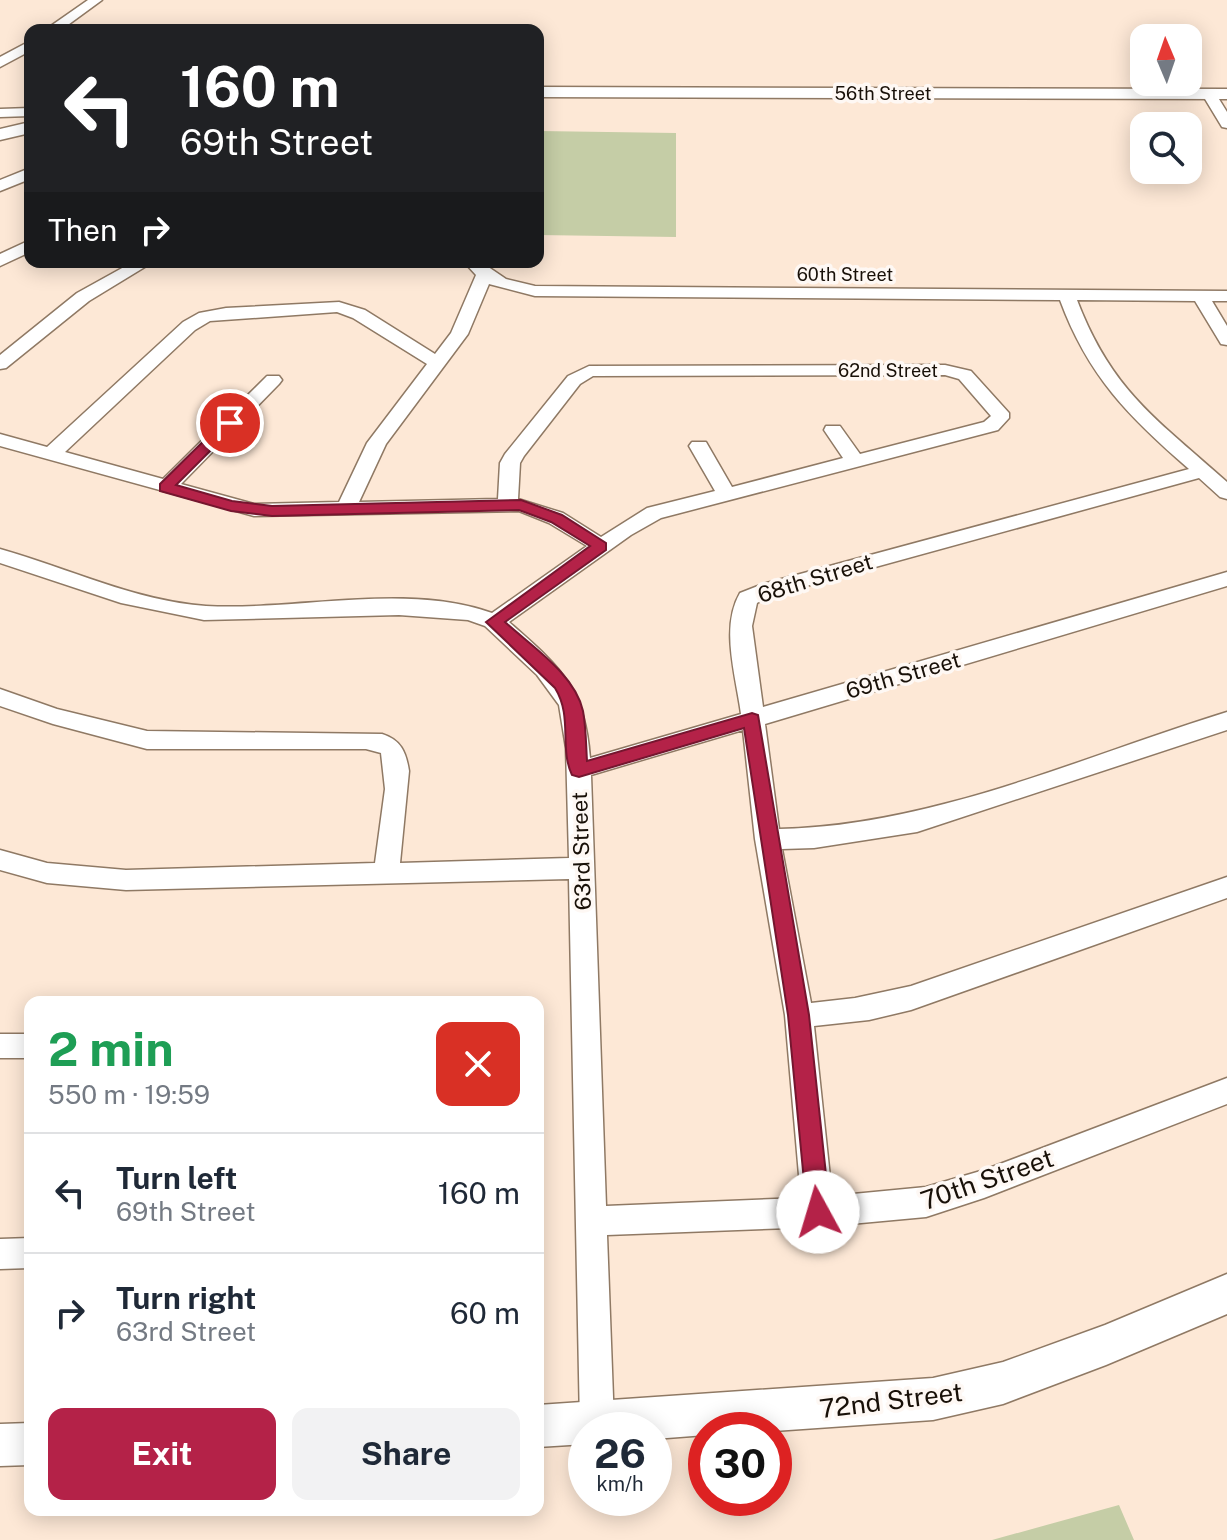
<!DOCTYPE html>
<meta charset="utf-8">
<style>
:root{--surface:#fff;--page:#f2f2f3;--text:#1f2937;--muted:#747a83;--line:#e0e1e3;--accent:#b42248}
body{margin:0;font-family:"Public Sans",sans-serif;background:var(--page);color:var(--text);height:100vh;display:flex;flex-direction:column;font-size:30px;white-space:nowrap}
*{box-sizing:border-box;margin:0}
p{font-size:26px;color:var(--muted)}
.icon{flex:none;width:44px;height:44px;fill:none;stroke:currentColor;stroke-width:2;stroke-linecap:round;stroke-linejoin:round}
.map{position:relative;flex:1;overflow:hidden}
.side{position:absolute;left:24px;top:996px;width:520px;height:520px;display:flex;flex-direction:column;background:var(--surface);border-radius:16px;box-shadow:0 4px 20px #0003}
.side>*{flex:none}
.top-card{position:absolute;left:24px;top:24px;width:520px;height:244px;border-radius:16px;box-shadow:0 4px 20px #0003;background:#202124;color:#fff;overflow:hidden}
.needle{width:52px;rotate:358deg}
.buttons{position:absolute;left:1130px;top:24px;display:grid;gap:16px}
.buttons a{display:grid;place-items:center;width:72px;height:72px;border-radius:16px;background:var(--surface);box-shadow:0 4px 20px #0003;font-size:40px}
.speed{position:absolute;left:568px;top:1412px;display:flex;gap:16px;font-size:40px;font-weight:700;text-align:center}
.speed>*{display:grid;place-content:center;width:104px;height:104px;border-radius:50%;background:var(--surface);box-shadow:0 4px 20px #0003;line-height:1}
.speed small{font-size:20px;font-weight:400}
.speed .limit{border:12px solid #d22;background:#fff;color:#111}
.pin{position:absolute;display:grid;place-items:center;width:68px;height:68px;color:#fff;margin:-34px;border:4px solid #fff;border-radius:50%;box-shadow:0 2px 8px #0007}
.me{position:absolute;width:88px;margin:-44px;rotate:354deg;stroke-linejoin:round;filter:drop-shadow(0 0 6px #0008)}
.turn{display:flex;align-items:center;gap:28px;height:168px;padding:0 24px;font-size:36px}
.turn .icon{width:104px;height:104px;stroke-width:2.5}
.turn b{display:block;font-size:56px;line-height:68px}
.then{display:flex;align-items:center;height:76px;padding:0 24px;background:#0003;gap:16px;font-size:30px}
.round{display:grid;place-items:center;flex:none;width:84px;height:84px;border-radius:16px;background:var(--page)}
.overview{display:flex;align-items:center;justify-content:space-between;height:136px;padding:0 24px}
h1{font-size:48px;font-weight:700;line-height:60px;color:#1e9e55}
.cta{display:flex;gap:16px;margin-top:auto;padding:16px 24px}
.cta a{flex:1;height:92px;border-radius:16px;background:var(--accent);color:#fff;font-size:32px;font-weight:700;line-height:92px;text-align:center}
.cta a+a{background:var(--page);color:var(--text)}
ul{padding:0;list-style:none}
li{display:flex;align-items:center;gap:24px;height:120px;padding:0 24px;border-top:2px solid var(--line)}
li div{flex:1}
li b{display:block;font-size:30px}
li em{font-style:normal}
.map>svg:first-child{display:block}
</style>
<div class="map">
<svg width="1227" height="1540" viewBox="0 0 1227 1540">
<rect width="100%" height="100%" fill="#fde8d6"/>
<path fill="#c5cda6" d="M539,131L676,133V237L538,235Z
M1119,1505L1134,1540H992Z"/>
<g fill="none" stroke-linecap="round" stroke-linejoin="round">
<g stroke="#8f7964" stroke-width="3">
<path id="minor" d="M88,0H102L61,30H45Z
M30,41V51L0,67V57Z
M1209,90L1214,91L1227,112V128L1222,127L1202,94Z
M30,108V116L0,117V109Z
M30,168V179L0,191V180Z
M30,240V252L0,266V254Z
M133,262H153L89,301L6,368L0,369V355L77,293Z
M464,262H481L506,279L535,286L1227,291V301H1212L1227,326V345L1221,344L1195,301L1077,300C1112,392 1158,420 1227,482V499L1220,497L1199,478L770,596L757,603L752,626L763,707L1227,572V586L765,724L779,829C933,826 1081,757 1227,712V730L917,832L814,848L782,849L811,1003L855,998L911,986L1227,877V898L911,1010L869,1020L814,1026L832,1196L926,1187L984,1170L1227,1078V1104L984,1198L926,1217L818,1227L607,1235L614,1424L611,1430H586V1436L580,1424L569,879L126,890L47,883L0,870V850L47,863L126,870L375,863L385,789L381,753L366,749H147L53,724L0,706V689L57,709L147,731L382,734C401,740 406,752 409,771L400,863L569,858L566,748L559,705L537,675L485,626L468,620L399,615L204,620L121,603L0,563V549C68,568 135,601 206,606C297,611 405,582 492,613L587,546L549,523L519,511L254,516L0,446V434L47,447L183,322L199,313L226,308L339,302L365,310L435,354L451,333L476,275ZM489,284L535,296L1060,300C1088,376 1129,417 1189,469L763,584L740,593C720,627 736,676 741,714L590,758C585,687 560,667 509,622L631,535L661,518L998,430L1009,418V413L971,371L945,365L589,366L568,376L505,454L500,463L498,499L359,502L386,444L468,334ZM337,312L353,318L427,364L367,443L339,502L254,504L181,484L279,384L282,380L279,376H267L163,479L65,452L195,330L210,321ZM945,375L959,379L991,416L984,422L860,454L840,426H826L824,430L843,458L732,487L706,442H692L689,446L715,491L647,508L601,537L563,513L518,499L520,463L524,456L580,384L593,376ZM743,730L755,839L785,1015L801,1198L606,1206L591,775Z
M0,1034H30V1058H0Z
M30,1238V1268L0,1269V1239Z"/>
</g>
<g stroke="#8f7964" stroke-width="3">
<path id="tertiary" d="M538,87L1227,89V99L538,97Z
M30,122V133L0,140V129Z
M1227,1274V1314L1106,1365L1003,1404L933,1420L774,1431L706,1430V1435L654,1439V1430H586V1444L538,1447V1405L933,1378L1003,1362L1105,1325Z
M30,1423V1465L0,1466V1424Z"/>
</g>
<use href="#minor" fill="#fff" fill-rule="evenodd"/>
<use href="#tertiary" fill="#fff" fill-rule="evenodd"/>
</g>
<path fill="#b42248" stroke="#75162f" stroke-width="2" d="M230,419L237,423L235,426L176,485L232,501L272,506L521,500L562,515L606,543V550L505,622C531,646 575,674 583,711C586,727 586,745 587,761L752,713L758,715L809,1015L830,1212L827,1220L818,1224L810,1220L807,1212L788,1015L744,728L579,777L572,775C559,748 573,717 555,688L486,622L590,546L551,522L519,510L272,516L231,511L160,491V484L225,420Z"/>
<g text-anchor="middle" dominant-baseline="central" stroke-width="7" stroke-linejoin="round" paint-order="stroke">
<g font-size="18" fill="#181008" stroke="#fef8f4">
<text x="883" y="93">56th Street</text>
<text x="845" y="274">60th Street</text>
<text x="888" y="370">62nd Street</text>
</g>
<g font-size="22" fill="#181008" stroke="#fef8f4">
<text transform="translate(815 578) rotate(-17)">68th Street</text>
<text transform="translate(903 675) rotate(-16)">69th Street</text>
<text transform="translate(581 851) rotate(-92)">63rd Street</text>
</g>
<g font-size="26" fill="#181008" stroke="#fef8f4">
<text transform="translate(987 1179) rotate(-19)">70th Street</text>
<text transform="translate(891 1400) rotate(-7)">72nd Street</text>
</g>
</g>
</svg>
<div class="buttons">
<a><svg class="needle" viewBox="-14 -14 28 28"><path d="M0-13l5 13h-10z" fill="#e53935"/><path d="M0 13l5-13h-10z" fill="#747a83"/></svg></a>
<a><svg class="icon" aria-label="search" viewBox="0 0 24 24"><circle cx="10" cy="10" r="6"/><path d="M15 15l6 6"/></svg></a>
</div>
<div class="speed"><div>26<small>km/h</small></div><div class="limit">30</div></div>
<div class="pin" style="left:230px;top:423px;background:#d93025"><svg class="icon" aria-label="arrive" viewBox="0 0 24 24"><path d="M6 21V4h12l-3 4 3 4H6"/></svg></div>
<svg class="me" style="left:818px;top:1212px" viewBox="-20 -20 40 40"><circle r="19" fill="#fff"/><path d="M0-13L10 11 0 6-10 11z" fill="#b42248"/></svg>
<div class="top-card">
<div class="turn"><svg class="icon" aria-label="left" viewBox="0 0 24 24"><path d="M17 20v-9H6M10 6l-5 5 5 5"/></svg><div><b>160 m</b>69th Street</div></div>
<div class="then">Then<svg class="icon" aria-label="right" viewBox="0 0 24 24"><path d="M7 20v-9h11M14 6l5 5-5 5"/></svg></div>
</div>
<section class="side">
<div class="overview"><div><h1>2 min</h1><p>550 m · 19:59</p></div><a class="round" style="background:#d93025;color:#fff"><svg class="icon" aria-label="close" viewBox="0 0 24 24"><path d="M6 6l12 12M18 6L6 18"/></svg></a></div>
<ul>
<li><svg class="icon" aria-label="left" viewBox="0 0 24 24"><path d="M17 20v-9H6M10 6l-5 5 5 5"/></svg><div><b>Turn left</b><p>69th Street</p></div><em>160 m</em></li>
<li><svg class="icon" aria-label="right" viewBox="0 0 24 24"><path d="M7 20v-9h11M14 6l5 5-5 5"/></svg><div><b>Turn right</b><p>63rd Street</p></div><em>60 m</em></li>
</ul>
<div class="cta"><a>Exit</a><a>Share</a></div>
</section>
</div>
